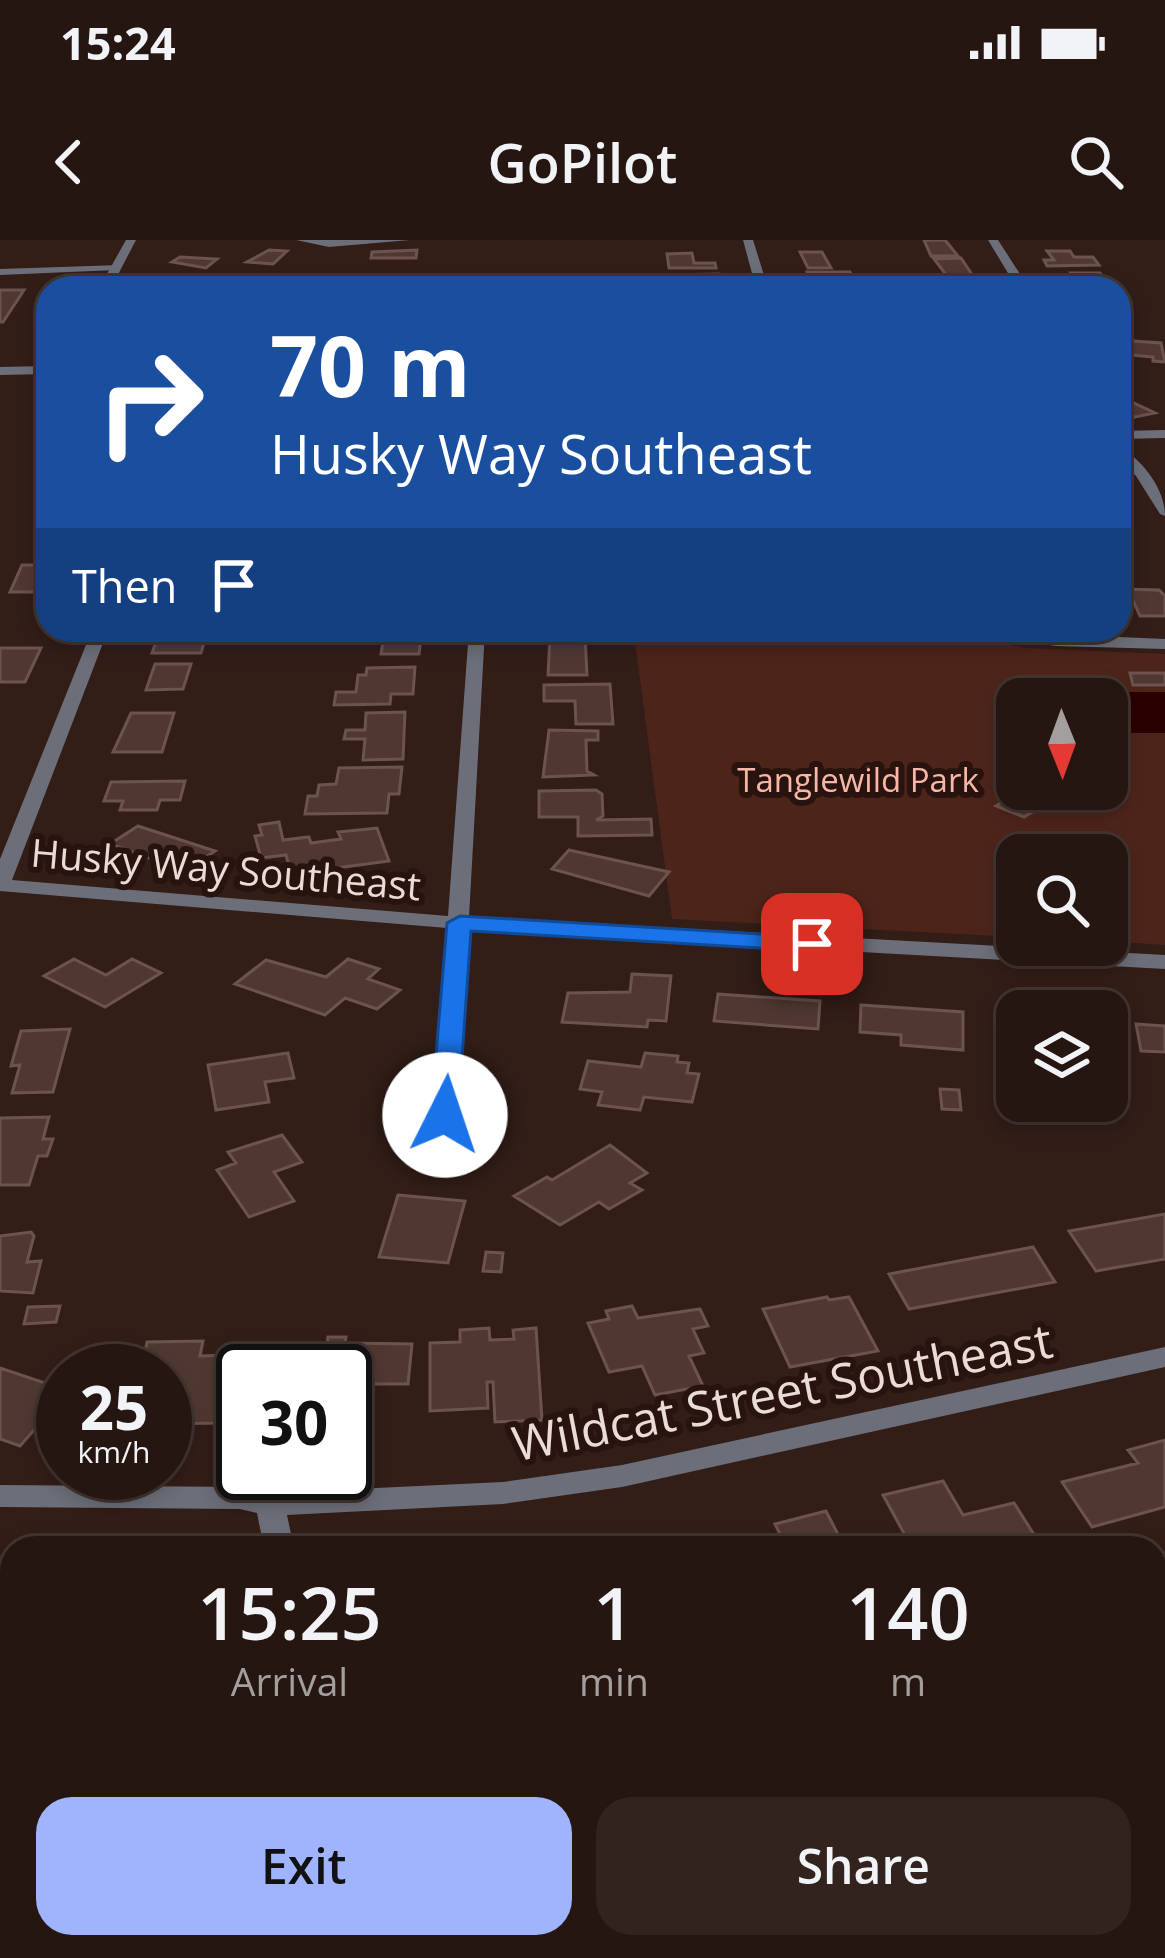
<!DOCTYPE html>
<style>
:root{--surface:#261611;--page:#32231f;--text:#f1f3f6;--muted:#a49f9f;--line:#423531;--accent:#a0b3fd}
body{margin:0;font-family:"Open Sans",sans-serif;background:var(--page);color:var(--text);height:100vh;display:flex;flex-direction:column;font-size:45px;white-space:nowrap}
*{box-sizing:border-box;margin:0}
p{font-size:39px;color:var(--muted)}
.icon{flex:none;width:66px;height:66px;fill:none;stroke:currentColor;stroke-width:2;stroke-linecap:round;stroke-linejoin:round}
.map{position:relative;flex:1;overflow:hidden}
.side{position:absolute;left:0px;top:1296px;width:1167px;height:423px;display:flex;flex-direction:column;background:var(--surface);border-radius:36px 36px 0 0;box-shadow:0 6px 18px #0003,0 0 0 3px var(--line)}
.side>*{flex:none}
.banner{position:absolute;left:36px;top:36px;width:1095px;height:366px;border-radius:36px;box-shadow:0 6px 18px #0003,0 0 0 3px var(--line);background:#1a4fa0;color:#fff;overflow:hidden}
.needle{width:78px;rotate:179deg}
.controls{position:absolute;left:996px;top:438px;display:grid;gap:24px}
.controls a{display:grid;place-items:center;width:132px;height:132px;border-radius:24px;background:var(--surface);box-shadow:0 6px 18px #0003,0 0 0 3px var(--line);font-size:60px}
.speed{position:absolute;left:36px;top:1104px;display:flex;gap:24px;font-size:60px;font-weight:700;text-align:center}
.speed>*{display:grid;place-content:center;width:156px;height:156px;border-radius:50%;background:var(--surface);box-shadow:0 6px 18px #0003,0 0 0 3px var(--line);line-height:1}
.speed small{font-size:30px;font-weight:400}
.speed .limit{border:6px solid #111;border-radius:18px;background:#fff;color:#111}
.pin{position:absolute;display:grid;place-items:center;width:102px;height:102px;color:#fff;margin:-51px;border-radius:24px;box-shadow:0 6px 18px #0006}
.me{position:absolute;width:132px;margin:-66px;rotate:4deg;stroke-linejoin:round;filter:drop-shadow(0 0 9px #0008)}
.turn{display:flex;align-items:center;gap:42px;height:252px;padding:0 36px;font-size:54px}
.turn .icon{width:156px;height:156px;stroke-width:2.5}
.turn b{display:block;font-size:84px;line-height:102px}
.then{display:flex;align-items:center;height:114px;padding:0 36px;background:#0003;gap:24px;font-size:45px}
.eta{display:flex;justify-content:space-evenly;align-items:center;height:204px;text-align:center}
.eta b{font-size:72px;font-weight:600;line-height:84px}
.action{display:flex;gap:24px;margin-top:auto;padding:24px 36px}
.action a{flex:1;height:138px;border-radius:36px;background:var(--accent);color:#111;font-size:48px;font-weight:600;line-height:138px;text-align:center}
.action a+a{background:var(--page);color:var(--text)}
.status{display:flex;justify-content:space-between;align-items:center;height:84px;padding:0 60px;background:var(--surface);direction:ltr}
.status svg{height:33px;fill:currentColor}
header{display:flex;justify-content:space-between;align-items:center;height:156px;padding:0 36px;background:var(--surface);font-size:54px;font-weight:600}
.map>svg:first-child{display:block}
</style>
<div class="status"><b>15:24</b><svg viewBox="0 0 49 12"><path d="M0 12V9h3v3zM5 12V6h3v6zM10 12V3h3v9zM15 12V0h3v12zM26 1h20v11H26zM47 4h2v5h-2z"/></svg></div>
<header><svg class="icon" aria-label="back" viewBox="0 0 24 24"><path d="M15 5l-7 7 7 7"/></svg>GoPilot<svg class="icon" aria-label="search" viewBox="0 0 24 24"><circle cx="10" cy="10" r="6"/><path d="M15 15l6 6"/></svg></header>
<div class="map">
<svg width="1165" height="1718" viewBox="0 0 1165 1718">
<rect width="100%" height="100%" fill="#321d17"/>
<path fill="#4d241a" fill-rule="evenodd" d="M682,390H918L1027,408L1165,414V705L1107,701V615H1017V697L672,679L635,402ZM1017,459H1107V549H1017Z"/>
<path fill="#2b0000" d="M1111,452H1165V493H1130Z"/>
<path fill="#503832" stroke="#6c534d" stroke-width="3" d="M924,0H945L958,16H931Z
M269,10L287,11L273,24L247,22Z
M417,10L416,18H371L372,12Z
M1047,11H1070L1074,17H1093L1099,25L1047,26L1044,20H1054Z
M800,12H822L831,28H808Z
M692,13L694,23H715L716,28H669L667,14Z
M180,17L217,19L206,28L172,22Z
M961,18L973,36H947L934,19Z
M807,32H850L857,47H834L831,38L809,39Z
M1071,33H1100L1109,44L1079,45Z
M719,34L720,40H701L699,48H677L671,35Z
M0,50H24L3,82H0Z
M1119,100L1161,103L1165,122L1153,121V117L1119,114Z
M1119,156L1155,173L1130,178L1119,173Z
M22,325H41L35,340L48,339L44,352H10Z
M1119,349L1159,350L1165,356V376H1140L1132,358H1119Z
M181,390H208L201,413H152L157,399H178Z
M385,390H422L419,414H381Z
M550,396H585L587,435H548Z
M0,408H41L25,442H0Z
M155,424H191L183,449L146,450Z
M415,427L413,454H391L390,464L334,465L336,452H356L358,435H366L367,428Z
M1130,433H1165V445H1133Z
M610,444L613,484H576L575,461H544V445Z
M405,472L403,519L363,520L365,499H344L346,490H365L366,473Z
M131,473H174L162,512H113Z
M549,490L598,491V500H586L587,531L594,535L543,537Z
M402,527L399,554H389L387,573L305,574L308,556H317L319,545L336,544L339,528Z
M185,541L180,560H160L157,570H120L123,561H104L111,542Z
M596,550L602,554L603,576L596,580L651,579L652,595L578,596V577H539V551Z
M1011,556L1039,568L1024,577L996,566Z
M279,582L283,600L309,597L311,603L341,599L338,592L377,588L389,621L291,634L286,615L261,618L255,596L262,595L259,585Z
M138,586L215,611L185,631L110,604Z
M569,610L669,632L649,656L552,629Z
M74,719L106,735L132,719L161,733L105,767L44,736Z
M348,719L379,729L368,739L400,750L377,769L345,758L325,775L235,744L266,720L326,737Z
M632,734L671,736L666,781L648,780L647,787L562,782L568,753L630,752Z
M718,754L820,761L818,789L714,781Z
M861,765L963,772V810L901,805V795L860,792Z
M1005,775L1017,776V819L1007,818Z
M1136,784L1165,786V812L1141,811Z
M70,789L53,852L12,853L20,825L11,826L21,791Z
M288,813L294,838L265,842L269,862L216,870L208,825Z
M645,813L678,816L677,822L689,823L687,833L699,834L692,862L644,857L640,870L598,865L602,852L580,849L588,821L641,827Z
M940,849L959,850L961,870L942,869Z
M49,877L43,899H53L47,916H38L29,945H0V878Z
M282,895L302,922L274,932L294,961L249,977L217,930L236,923L228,912Z
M610,905L647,933L630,943L642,950L609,969L599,962L560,985L514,956L547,937L552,940Z
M398,955L465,961L448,1023L379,1017Z
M1165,974V1019L1096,1031L1069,991Z
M31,992L34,996L27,1022L41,1021L33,1053L0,1051V996Z
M1033,1007L1055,1042L909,1069L889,1034Z
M486,1012L503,1013L501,1032L483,1031Z
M827,1057L829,1060L849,1057L878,1111L790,1127L763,1069Z
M60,1066L56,1082L24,1084L28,1067Z
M632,1066L638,1078L700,1069L708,1086L693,1089L704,1113L689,1116L703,1146L655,1155L642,1126L609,1132L588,1083L609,1079L606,1071Z
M489,1088L490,1100L514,1099L513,1090L536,1088L542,1180L495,1182L493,1142H487L488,1168L430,1171V1103L460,1102V1090Z
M328,1097H346L345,1103L412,1104L408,1144H345V1131H279L284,1104H327Z
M203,1101L200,1116L229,1115L219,1183L165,1184V1131H112L115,1118L144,1117L147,1102Z
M0,1128L63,1149V1157L20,1206L0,1199Z
M1165,1200V1267L1092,1287L1062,1242L1138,1223L1128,1210Z
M943,1241L963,1275L1014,1263L1040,1304L912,1308L883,1255Z
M826,1271L845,1308H787L775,1284Z
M0,1471H12V1523H0Z
M1165,1483V1647L1155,1650V1486Z
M427,1707H969L933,1718H430Z"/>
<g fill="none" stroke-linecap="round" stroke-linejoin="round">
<path fill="#6c6f79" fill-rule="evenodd" d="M296,0H410L329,7Z
M120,25L116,30L0,35V29Z
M1165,1435V1459L1155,1462V1438Z
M342,1707H374L375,1718H343Z"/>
<path fill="#6c6f79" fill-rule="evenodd" d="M126,0H136L111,48H99Z
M743,0H753L768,48H756Z
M988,0H998L1029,48H1017Z
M48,126V134L0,135V127Z
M1165,190V198L1119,199V191Z
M1119,206C1142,220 1165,248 1165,276L1160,274L1136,236L1119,218Z
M92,390H108L12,640L448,676L469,390H485L469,677L1165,715V729L468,690L457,875L445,882L436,880L433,875L447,688L0,651V619Z
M960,390L1165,399V409L1057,406L968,395Z
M1165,1107V1127L622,1247L503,1264L287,1275L294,1308H264L257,1273L240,1269L0,1267V1245L240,1247L270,1253L503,1242L622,1225Z
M0,1631H12V1663H0Z
M209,1707H245V1718H207Z"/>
</g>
<path fill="#1a73e8" stroke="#114b97" stroke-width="3" d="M460,676L812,697L825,704L812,711L471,691L458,875L445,883L431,875L447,683Z"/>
<g text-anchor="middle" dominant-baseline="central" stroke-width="12" stroke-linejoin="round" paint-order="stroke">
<g font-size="33" fill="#f6b7a7" stroke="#28130e">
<text x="858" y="539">Tanglewild Park</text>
</g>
<g font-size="39" fill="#eadbd7" stroke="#28130e">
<text transform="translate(226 628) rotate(5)">Husky Way Southeast</text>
</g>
<g font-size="48" fill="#eadbd7" stroke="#28130e">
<text transform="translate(782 1151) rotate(-11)">Wildcat Street Southeast</text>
</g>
</g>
</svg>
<div class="controls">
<a><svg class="needle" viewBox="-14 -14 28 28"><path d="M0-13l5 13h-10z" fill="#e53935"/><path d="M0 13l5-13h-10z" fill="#a49f9f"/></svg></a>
<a><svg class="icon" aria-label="search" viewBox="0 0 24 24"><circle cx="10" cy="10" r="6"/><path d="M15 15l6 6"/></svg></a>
<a><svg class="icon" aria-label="layers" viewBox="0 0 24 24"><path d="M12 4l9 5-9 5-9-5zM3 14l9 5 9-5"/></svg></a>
</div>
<div class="speed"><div>25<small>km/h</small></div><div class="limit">30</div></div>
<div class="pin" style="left:812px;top:704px;background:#d93025"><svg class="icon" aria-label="arrive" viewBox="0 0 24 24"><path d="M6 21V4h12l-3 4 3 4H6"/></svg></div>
<svg class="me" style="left:445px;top:875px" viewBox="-20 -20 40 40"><circle r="19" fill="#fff"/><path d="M0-13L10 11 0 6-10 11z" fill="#1a73e8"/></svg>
<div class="banner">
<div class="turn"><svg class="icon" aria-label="right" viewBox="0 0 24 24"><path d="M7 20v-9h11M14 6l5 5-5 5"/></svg><div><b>70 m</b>Husky Way Southeast</div></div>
<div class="then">Then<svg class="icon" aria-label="arrive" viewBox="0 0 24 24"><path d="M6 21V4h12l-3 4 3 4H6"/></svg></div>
</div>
<section class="side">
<div class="eta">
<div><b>15:25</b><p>Arrival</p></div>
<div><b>1</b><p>min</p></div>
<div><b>140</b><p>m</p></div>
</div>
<div class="action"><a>Exit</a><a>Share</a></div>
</section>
</div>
